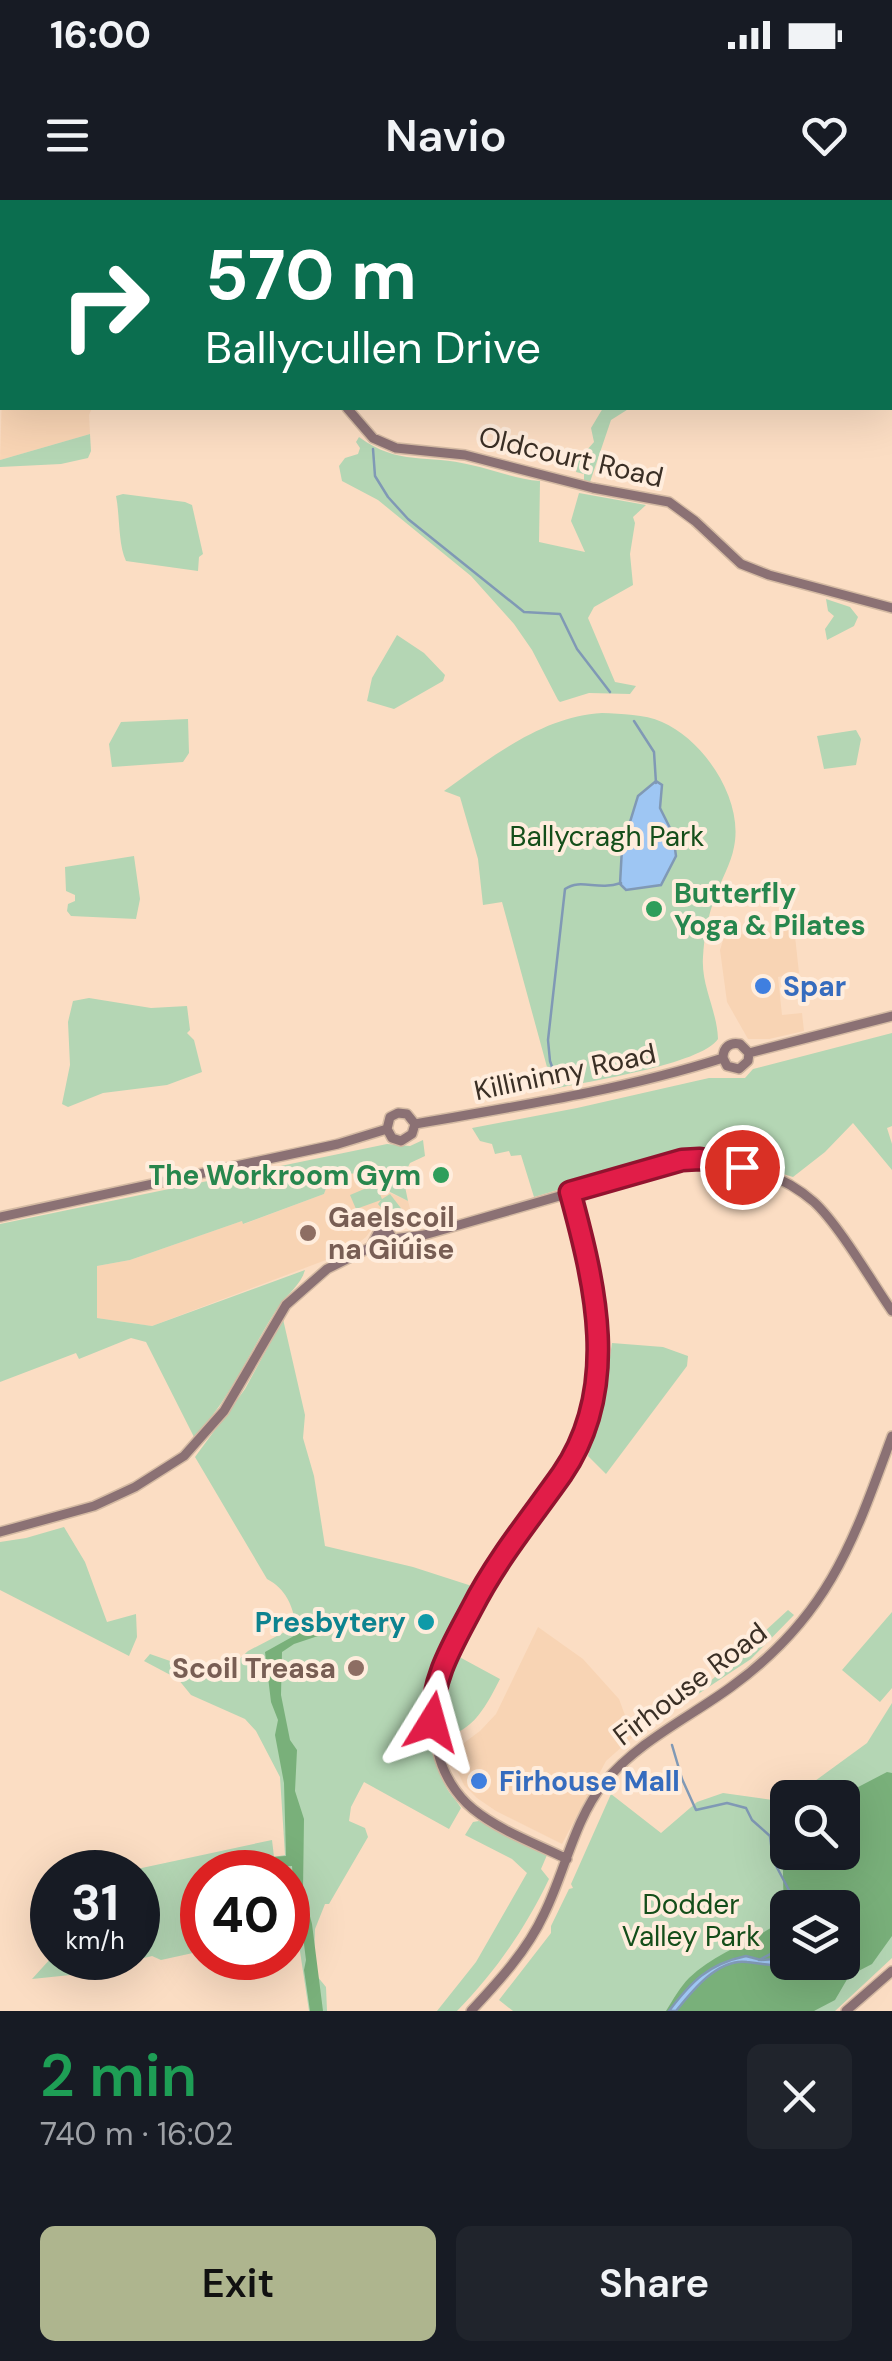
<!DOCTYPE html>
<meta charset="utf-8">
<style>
:root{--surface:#171b24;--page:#20242c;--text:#f1f3f6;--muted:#9ea1a6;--accent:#aeb58e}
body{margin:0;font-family:"DM Sans",sans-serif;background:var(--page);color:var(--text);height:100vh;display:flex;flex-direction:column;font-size:38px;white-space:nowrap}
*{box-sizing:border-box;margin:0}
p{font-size:32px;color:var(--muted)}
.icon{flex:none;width:55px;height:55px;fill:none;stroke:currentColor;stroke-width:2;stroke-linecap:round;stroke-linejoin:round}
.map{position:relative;height:1811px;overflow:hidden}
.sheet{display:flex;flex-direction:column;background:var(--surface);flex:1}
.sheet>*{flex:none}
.banner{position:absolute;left:0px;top:0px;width:892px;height:210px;box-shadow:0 10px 40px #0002;background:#0b6e4f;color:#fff;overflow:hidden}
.fabs{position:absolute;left:770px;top:1580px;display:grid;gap:20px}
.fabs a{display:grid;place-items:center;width:90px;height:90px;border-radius:15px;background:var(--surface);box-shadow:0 10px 40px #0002;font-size:50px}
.speed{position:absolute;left:30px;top:1650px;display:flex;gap:20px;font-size:50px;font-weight:700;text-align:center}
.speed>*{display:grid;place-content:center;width:130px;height:130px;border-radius:50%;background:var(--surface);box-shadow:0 10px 40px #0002;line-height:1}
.speed small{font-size:25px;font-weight:400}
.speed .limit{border:15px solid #d22;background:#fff;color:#111}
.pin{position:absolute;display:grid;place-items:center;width:85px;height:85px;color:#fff;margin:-42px;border:5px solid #fff;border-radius:50%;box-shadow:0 2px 10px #0007}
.me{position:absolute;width:110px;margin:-55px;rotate:8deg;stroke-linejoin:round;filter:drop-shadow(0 0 8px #0008)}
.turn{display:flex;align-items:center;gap:35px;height:210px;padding:0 40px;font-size:45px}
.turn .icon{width:130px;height:130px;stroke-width:2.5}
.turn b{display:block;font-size:70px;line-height:85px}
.round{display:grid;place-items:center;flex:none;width:105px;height:105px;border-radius:15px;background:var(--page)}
.head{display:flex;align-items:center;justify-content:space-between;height:170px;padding:0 40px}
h1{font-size:60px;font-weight:600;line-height:75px;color:#1e9e55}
.primary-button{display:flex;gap:20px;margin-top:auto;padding:20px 40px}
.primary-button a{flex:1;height:115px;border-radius:15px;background:var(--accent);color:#111;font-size:40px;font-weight:600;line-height:115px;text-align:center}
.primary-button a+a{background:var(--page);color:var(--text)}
.status{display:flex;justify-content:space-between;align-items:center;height:70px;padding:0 50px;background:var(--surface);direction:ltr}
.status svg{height:28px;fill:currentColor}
header{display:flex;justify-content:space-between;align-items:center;height:130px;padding:0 40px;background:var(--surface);font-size:45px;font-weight:600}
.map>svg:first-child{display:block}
</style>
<div class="status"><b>16:00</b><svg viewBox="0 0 49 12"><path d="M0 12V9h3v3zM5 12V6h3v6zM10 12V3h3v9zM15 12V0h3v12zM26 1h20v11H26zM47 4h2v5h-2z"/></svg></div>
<header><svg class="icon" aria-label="menu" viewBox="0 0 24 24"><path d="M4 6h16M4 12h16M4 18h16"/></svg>Navio<svg class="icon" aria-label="heart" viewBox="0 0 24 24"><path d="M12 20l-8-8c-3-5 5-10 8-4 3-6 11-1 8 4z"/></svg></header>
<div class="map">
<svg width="892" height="1811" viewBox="0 0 892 1811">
<rect width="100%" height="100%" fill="#fbddc3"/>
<path fill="#f8d4b4" d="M2,194V208H92L89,215L90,234L0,260Z
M794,727L799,773L778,777L782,815L802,813L804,831L769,839H748L727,802L720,750L724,737Z
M363,971L384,990L408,1001L415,1027L385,1023L373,1027L366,1037L347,1052L152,1126L97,1118V1066L130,1060L242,1021L244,1024L324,994L330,977Z
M538,1427L583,1459L619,1499L633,1537L606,1561L562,1644L496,1611L477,1598L464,1585L449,1554L480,1531L496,1514Z"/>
<path fill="#b4d6b4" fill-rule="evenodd" d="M603,208H630L611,220L590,282L584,281V274L576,272L579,259L594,242L591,228Z
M90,234L91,251L88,258L61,264L0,267V260Z
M359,237C398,266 428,254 471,265C494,270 516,279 540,281L539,342L585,352L571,321L579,293L646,305L633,317L635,323L630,354L633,385L594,407L588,418L615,482L636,486L630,494L589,493L560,502L558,500L532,450L514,424L471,376L378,300L342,281L339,266L345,258L358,254L360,248L356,242Z
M123,294L185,302L192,305L203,354L199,357L198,371L126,361C118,344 120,316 116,296Z
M826,399L850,407L858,417L854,426L827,440L825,429L834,416L828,411Z
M397,435L424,453L445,475L443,481L394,509L367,501L372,478Z
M602,513C622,514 644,514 662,522C704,540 744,600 734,647C731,664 721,680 715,697C708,716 704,736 703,757C701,786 717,810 718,839C702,864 586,882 553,889L502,702L483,705L478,659L460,597L444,591C490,558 543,516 602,513Z
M188,519L189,553L183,562L112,567L109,544L121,522Z
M856,530L861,539L856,565L824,569L817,536Z
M134,656L140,699L136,719L71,716L67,711L68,704L75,701V695L66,691L65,667Z
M89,798L151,808L187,806L190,830L187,833L194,840L202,872L167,885L103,893L68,907L62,904L70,865L68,822L73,801Z
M892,833V926L887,928L892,944V970L853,923L825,952L793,977L721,955L680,954L534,997L521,955L511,956L509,951L495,954L492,944L480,941L472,928L577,908L709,878H745L753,869Z
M423,940L425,956L410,963L403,977L408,1001L376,985L382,999L390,994L407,1016L395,1025L378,1004L381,1000L356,1009L350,995L376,984L363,972L330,977L324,994L243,1024L242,1021L130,1060L97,1066V1118L152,1126L305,1070C301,1085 286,1095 277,1109C249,1152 231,1199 194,1237L146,1142L131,1138L79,1159L76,1153L0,1182V1024L387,944L410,946Z
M283,1119L305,1215L303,1238L314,1276L325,1346L413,1367L478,1388C439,1458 411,1500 444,1582C447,1592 456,1599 461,1608L449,1629L364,1582L351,1607L349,1621L365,1628L368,1637L329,1704H325L315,1729L314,1762L317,1776L326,1787L327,1811H309L296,1725L288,1726V1672H202V1751L161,1760L152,1756L80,1774L32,1779L52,1757L138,1758V1672H123L272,1640L274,1657L285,1655L280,1577L256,1531L245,1519L191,1495L178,1479L144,1461L150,1454L219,1478L248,1451L296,1426C293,1406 286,1389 267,1379L195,1257L245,1189Z
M612,1143L663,1147L688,1156L687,1166L606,1274L588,1256L605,1192Z
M64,1327L85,1362L107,1422L136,1414L137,1437L129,1456L0,1390V1342L26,1338Z
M788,1410L794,1415L751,1459L692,1498Z
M892,1412V1488L880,1502L842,1470Z
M452,1453L500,1479C487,1504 474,1532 443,1537L437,1529L439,1485Z
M892,1503V1758L835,1811H513L499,1800L551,1733V1726L569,1689L573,1688L571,1684L611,1594L661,1633L697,1602L723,1593L787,1602L788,1652H842V1598L793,1597L867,1543ZM788,1708H842V1762H788Z
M479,1621L547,1655L541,1669L549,1679C525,1729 496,1771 457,1811H437L476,1762L527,1673L512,1659L465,1635L473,1622Z"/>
<path fill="#79b07a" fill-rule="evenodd" d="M319,1426L318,1436L294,1444L282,1452L281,1495L290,1540L297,1550L295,1591L304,1619L303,1689L312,1724L323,1811H310L304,1770L306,1760L302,1728L296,1718L292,1666L269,1668L267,1661L271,1657L286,1656L284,1583L275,1535L278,1520L271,1502L265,1452L310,1427Z
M887,1572L892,1573V1736L872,1764L849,1776L835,1800L814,1811H666C673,1800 680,1787 689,1778C716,1752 755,1741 784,1719L782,1630L787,1626L788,1652H842V1598L839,1597ZM788,1708H842V1762H788Z"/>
<path fill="#9ec6f3" stroke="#8099b5" stroke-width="2.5" d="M656,581L662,585L660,608L673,634L676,656L661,685L626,690L620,684L622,648L638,596Z
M746,1756L761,1760L787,1758L788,1762L802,1763C782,1768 765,1764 747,1762C718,1758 692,1791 676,1811H669C691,1782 708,1764 746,1756Z"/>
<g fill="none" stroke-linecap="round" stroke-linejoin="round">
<path stroke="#8099b5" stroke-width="2.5" d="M111,0L112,2
M373,249L375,276L388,297L408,319L524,412L560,414L577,449L610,492
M634,521L654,552L656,583
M558,884L550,861L548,840L565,689C581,678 597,691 621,683
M672,1545L682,1579L696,1610L727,1603L746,1608L752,1620L770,1636L773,1660L791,1694L789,1708
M759,1760L780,1749L788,1715"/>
<g stroke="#d4baa3" stroke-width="12">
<path id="secondary" d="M0,181L2,180
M347,208L373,238L396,248L465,255L593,288L669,302L695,321L741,364L769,375L892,408
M749,853L892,816
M723,858L727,866L739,869L748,861L749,853
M415,924C518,906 623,890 723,858C723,847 730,842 740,844L749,853
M387,929L392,938L401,941L412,934L415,924
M0,1017L338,944L387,929L390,917L398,913L407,914L415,924
M374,1043L377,1048L386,1049L393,1039
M0,1332L94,1306L135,1287L184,1256L224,1211L286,1105L327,1069L371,1047L379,1031H388L393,1039L424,1035L681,961C726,956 780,972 814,1002C839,1025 872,1082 892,1111
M567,1659C537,1644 500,1631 473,1609C456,1595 443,1574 438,1552C432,1530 430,1507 435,1485C446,1440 499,1357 527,1319C551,1286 577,1256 588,1215C611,1136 590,1069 570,992
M471,1811C498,1782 527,1751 544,1714C565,1672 574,1620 604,1583C637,1542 690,1517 731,1487C828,1417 853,1343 892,1236
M846,1811L892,1771"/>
</g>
<use href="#secondary" stroke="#8b7174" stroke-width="9"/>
</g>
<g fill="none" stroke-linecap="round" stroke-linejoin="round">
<g stroke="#92132f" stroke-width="25">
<path id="route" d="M432,1522C432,1478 452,1446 472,1408C497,1359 531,1318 562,1274C621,1188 595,1084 570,992L682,960L700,959L742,967"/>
</g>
<use href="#route" stroke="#e11d48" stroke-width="18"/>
</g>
<g fill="#2e9e5b" stroke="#ffeddd" stroke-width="4">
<circle cx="654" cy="709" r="10"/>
<circle cx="441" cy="975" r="10"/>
</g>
<g fill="#3f7fe0" stroke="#ffeddd" stroke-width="4">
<circle cx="763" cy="786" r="10"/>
<circle cx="479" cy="1581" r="10"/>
</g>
<g fill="#8d6e63" stroke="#ffeddd" stroke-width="4">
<circle cx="308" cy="1033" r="10"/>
<circle cx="356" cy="1468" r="10"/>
</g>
<circle fill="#0f9aa8" stroke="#ffeddd" stroke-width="4" cx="426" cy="1422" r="10"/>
<g text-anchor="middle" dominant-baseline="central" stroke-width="8" stroke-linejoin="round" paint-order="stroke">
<g font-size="28" fill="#3a2f25" stroke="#ffeddd">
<text transform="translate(571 257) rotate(13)">Oldcourt Road</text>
<text transform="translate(565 872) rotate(-12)">Killininny Road</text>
<text transform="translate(690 1484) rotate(-37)">Firhouse Road</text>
</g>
<g font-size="28" fill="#144e1a" stroke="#ffeddd">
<text x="607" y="636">Ballycragh Park</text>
<text x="691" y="1704">Dodder<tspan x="691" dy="32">Valley Park</tspan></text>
</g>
<g font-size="28" font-weight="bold" fill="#27864d" stroke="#ffeddd" text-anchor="start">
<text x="674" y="693">Butterfly<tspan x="674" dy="32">Yoga &amp; Pilates</tspan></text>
<text x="421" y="975" text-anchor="end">The Workroom Gym</text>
</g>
<g font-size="28" font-weight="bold" fill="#366cbe" stroke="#ffeddd" text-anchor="start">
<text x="783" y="786">Spar</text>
<text x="499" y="1581">Firhouse Mall</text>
</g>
<g font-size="28" font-weight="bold" fill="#785e54" stroke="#ffeddd" text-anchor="start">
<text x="328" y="1017">Gaelscoil<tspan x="328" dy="32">na Giúise</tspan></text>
<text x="336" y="1468" text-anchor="end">Scoil Treasa</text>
</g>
<g font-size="28" font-weight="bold" fill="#0d838f" stroke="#ffeddd" text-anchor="end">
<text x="406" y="1422">Presbytery</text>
</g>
</g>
</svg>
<div class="fabs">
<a><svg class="icon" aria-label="search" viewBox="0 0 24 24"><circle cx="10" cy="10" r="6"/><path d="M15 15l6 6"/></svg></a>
<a><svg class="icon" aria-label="layers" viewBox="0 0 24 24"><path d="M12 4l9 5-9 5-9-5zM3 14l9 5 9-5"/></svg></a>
</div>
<div class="speed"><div>31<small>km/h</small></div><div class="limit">40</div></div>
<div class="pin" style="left:742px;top:967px;background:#d93025"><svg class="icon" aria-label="arrive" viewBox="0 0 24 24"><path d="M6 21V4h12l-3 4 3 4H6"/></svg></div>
<svg class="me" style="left:432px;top:1522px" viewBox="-20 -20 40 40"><path d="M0-17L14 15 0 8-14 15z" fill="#e11d48" stroke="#fff" stroke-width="4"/></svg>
<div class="banner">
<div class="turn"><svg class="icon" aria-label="right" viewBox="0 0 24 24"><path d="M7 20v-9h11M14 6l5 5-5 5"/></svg><div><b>570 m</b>Ballycullen Drive</div></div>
</div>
</div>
<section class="sheet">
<div class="head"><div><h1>2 min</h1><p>740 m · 16:02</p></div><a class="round"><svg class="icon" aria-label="close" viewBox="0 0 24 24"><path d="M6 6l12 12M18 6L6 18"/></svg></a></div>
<div class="primary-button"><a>Exit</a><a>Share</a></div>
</section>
